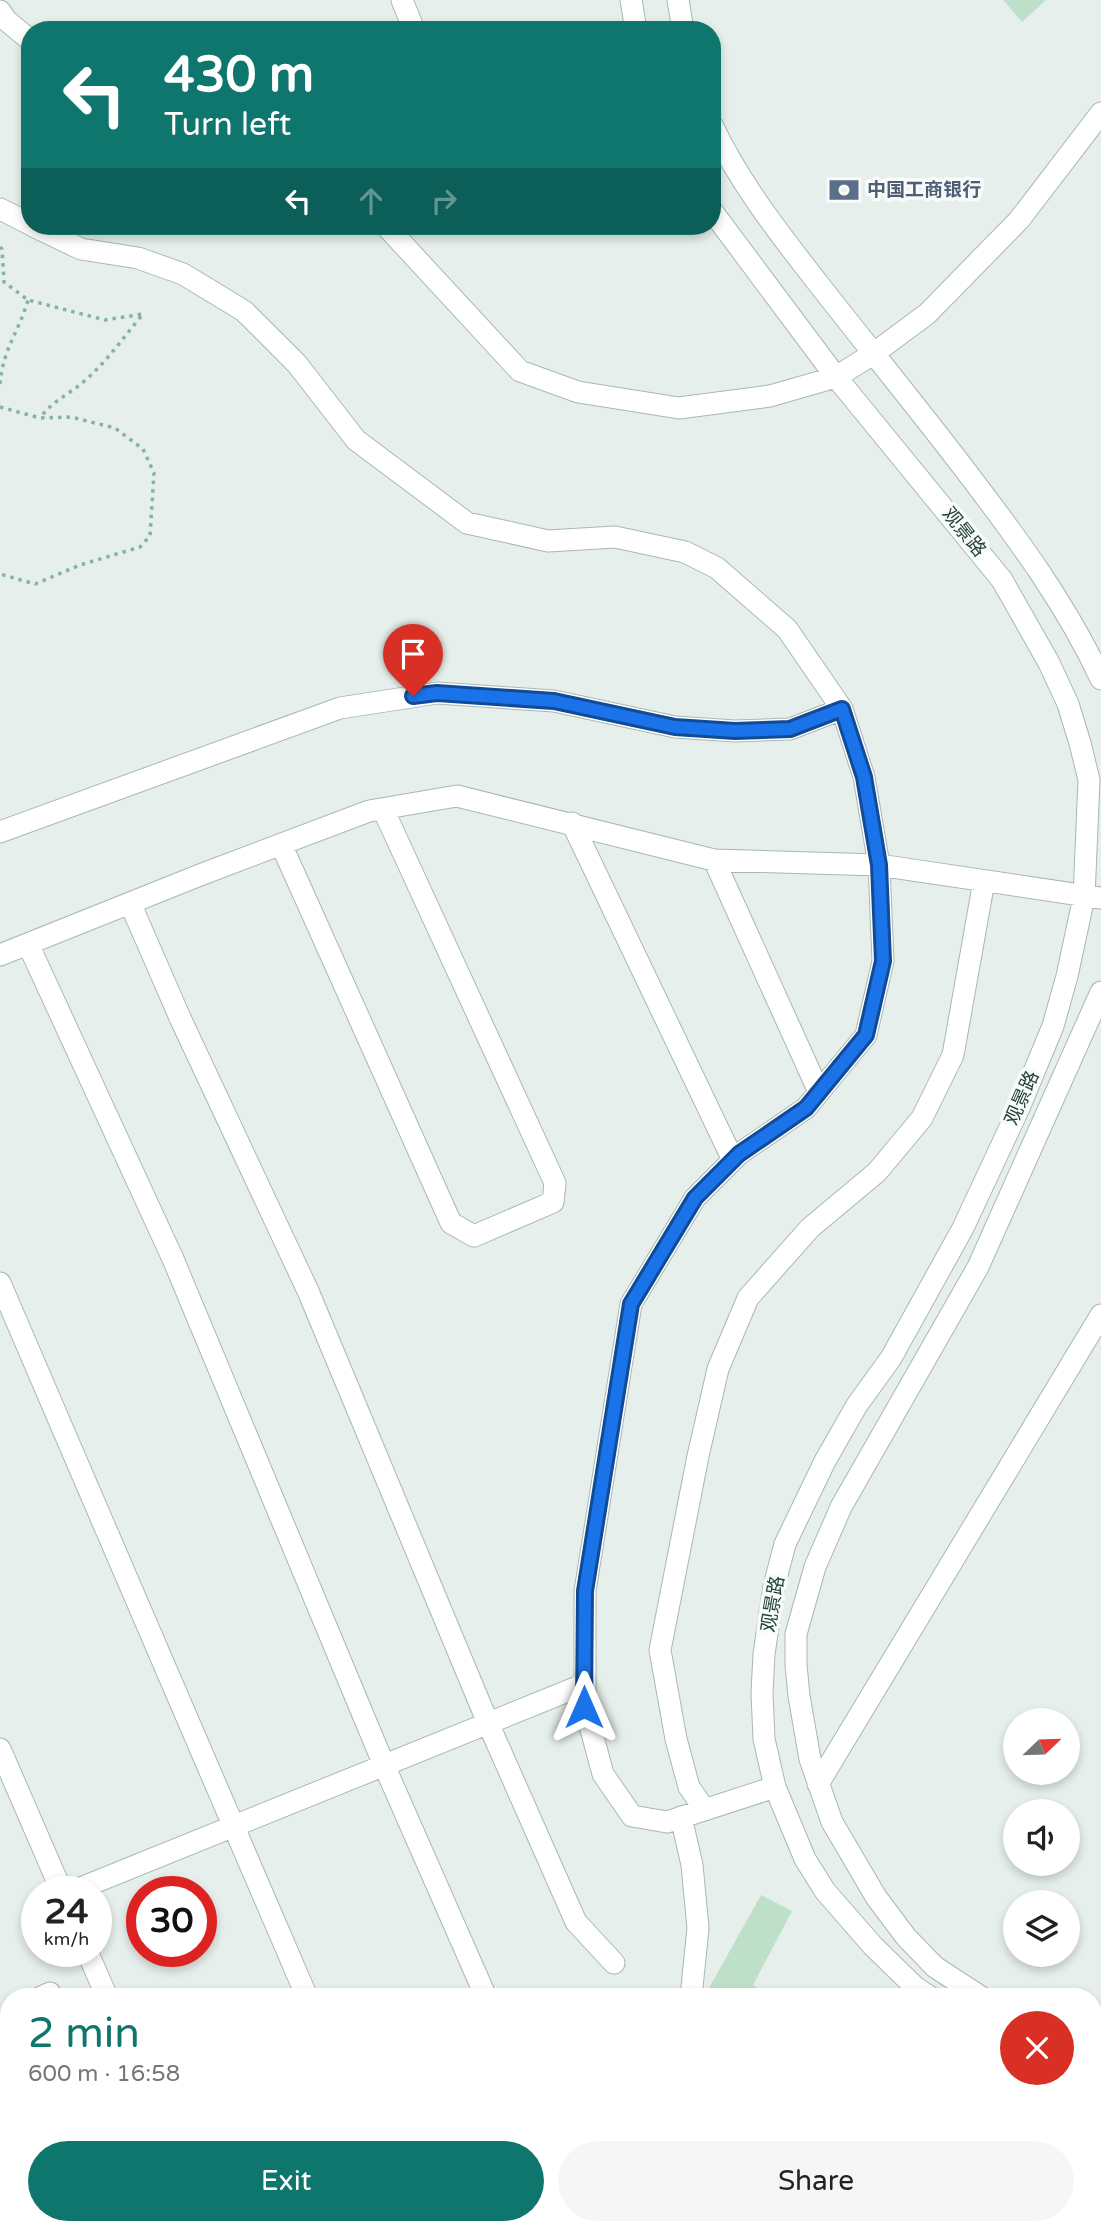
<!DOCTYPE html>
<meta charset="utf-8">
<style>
:root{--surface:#fff;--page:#f6f6f6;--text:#222;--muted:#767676;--accent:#0f766e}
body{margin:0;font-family:"Varela Round","Noto Sans SC",sans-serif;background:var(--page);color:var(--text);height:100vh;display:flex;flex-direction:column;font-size:26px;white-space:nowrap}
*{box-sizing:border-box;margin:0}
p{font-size:23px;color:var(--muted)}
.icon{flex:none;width:38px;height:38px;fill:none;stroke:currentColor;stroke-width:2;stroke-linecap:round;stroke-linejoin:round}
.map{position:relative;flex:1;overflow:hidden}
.sheet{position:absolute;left:0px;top:1988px;width:1102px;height:247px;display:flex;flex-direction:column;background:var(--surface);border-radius:28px 28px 0 0;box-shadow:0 4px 10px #0003}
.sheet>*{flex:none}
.guide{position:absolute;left:21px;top:21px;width:700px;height:214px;border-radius:28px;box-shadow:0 4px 10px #0003;background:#0f766e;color:#fff;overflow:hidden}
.needle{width:46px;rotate:67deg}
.controls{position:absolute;left:1003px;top:1708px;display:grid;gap:14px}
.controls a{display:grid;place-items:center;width:77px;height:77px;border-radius:50%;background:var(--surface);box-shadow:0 4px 10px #0003;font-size:35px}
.speed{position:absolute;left:21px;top:1876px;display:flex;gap:14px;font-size:35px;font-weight:700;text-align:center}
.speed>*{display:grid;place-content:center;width:91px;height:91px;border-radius:50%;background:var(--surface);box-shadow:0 4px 10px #0003;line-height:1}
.speed small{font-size:18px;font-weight:400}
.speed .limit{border:10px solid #d22;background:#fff;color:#111}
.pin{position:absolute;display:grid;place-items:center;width:60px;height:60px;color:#fff;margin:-72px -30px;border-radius:50% 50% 50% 0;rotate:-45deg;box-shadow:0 0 7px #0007}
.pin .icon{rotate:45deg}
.me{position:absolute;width:77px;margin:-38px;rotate:0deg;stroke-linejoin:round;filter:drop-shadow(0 0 5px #0008)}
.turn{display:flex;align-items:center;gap:24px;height:147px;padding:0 28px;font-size:32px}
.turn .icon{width:91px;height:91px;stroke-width:2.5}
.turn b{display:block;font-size:49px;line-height:60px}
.lanes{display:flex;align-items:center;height:66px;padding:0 28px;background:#0003;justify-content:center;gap:35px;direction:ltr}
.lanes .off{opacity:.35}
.round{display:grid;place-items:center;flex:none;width:74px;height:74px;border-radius:37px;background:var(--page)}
.head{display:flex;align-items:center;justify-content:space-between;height:119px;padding:0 28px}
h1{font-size:42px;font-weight:600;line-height:52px;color:var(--accent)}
.action{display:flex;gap:14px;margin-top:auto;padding:14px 28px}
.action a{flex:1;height:80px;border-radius:42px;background:var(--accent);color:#fff;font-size:28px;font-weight:600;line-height:80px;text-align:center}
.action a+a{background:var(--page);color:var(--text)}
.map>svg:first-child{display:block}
</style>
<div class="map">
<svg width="1101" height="2234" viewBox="0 0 1101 2234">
<rect width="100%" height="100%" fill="#e6efeb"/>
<path fill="#bfe0c8" d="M1003,0H1046L1022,22Z
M761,1895L792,1911L753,1985L769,1997H704Z"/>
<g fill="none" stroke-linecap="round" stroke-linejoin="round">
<g stroke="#a8b8b2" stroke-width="23">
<path id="minor" d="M402,0L414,30
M631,0L636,30
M678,0L683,30
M0,11L6,20L30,40
M712,125C742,188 785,241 828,296C876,357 925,417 972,479C1020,542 1067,606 1101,679
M0,209L30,224
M712,211L836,377L1002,580L1049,663L1068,704L1080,743L1089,780L1084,897L1067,976L1053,1026L1019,1108L963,1228L891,1358L857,1405L825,1461L785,1544L774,1586L764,1654L762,1693L764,1739L775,1787L805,1859L825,1891L873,1946L915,1987L930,1997
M33,226L81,249L138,258L183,274L244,311L297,364L356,440L467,523L548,541L615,537L685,552L717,568L787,629L842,709L864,777L879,865L883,961L866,1035L806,1108L739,1154L695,1198L631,1304L585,1591V1707L603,1774L632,1816L667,1822L775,1787
M386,226L520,371L578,392L679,408L770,396L836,377L873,354L927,314L1019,220L1101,113
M572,823L733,1160
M0,832L340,708L437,693L554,701L675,727L735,731L790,729L842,709
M281,844L451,1223L474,1236L553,1202L555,1183L383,809
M714,860L819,1092
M130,903L181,1020L308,1291L488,1723L576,1922L614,1963
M28,944L173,1259L384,1765L486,1997
M0,955L200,875L369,811L457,796L714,860L879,865L1101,898
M0,1283L307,1997
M0,1749L62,1892
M818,1784L1101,1315
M705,1810L689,1787L676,1739L660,1650L698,1456L718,1369L748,1298L810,1228L877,1172L922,1118L953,1055L984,881
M681,1817L692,1865L698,1928L691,1997
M71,1892L585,1684
M87,1951L107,1997
M41,1997L50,1993L51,1997
M981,1997L935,1967L906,1937L876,1897L832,1822L810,1759L799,1696L796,1665V1634L815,1567L841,1507L978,1267L1101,992
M0,2026L9,2043
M1094,2039L1101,2040
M1094,2059L1101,2061
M71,2226V2234
M206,2226L209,2234
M407,2226L410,2234
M550,2234L555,2226
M867,2234L873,2226"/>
</g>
<path stroke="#86b3a5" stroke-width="3.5" stroke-dasharray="3.5 5" stroke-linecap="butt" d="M0,247L2,249L4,282L28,300L105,320L143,314C123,338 106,363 82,383C68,395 51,402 40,418
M0,384C3,348 19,332 28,300
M0,407L40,418L71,417L115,428L143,449L154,473L150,536L140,547L80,565L35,584L0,574"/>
<use href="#minor" stroke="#fff" stroke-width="21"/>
</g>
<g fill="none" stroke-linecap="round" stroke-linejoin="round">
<g stroke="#114b97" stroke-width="18">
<path id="route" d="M413,696L437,693L554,701L675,727L735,731L790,729L842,709L864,777L879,865L883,961L866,1035L806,1108L739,1154L695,1198L631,1304L585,1591L584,1707"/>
</g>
<use href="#route" stroke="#1a73e8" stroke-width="12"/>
</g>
<defs>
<g id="bank-bare" transform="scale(2.415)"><path d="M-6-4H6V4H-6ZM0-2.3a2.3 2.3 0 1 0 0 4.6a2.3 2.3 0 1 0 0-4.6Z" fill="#5c6f8a" stroke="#f7fbf9" stroke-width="2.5" paint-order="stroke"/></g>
</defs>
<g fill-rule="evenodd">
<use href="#bank-bare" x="844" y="190"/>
</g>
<g text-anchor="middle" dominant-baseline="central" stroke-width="7" stroke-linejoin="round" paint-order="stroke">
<g font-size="19" font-weight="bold" fill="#4e5e75" stroke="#f7fbf9" text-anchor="start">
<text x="867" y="190">中国工商银行</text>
</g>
<g font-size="19" fill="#24423a" stroke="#f7fbf9">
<text transform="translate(964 532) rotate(51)">观景路</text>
<text transform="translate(1022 1098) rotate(-66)">观景路</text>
<text transform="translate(773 1604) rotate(-80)">观景路</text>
</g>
</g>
</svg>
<div class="controls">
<a><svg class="needle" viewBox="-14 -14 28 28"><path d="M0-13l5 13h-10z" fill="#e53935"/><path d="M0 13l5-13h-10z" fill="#767676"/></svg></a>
<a><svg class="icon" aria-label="sound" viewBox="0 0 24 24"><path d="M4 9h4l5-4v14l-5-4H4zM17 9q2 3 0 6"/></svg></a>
<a><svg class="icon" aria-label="layers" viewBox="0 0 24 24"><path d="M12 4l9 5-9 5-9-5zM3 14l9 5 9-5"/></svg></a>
</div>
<div class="speed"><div>24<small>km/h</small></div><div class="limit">30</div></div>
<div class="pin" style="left:413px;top:696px;background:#d93025"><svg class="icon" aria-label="arrive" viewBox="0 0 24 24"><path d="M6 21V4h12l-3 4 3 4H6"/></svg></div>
<svg class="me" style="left:584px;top:1707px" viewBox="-20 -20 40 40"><path d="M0-17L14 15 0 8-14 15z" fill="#1a73e8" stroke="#fff" stroke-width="4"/></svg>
<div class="guide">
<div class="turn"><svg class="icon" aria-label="left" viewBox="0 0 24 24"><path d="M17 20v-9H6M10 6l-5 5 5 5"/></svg><div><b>430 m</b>Turn left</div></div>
<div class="lanes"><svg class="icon" aria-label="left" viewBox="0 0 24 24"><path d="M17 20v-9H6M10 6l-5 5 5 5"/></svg><svg class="icon off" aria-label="ahead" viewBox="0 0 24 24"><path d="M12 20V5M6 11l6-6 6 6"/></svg><svg class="icon off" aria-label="right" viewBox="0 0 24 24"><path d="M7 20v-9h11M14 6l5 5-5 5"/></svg></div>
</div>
<section class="sheet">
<div class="head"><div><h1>2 min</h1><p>600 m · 16:58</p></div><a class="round" style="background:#d93025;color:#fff"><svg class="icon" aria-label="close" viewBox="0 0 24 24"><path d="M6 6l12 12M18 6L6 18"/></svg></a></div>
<div class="action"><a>Exit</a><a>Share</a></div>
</section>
</div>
